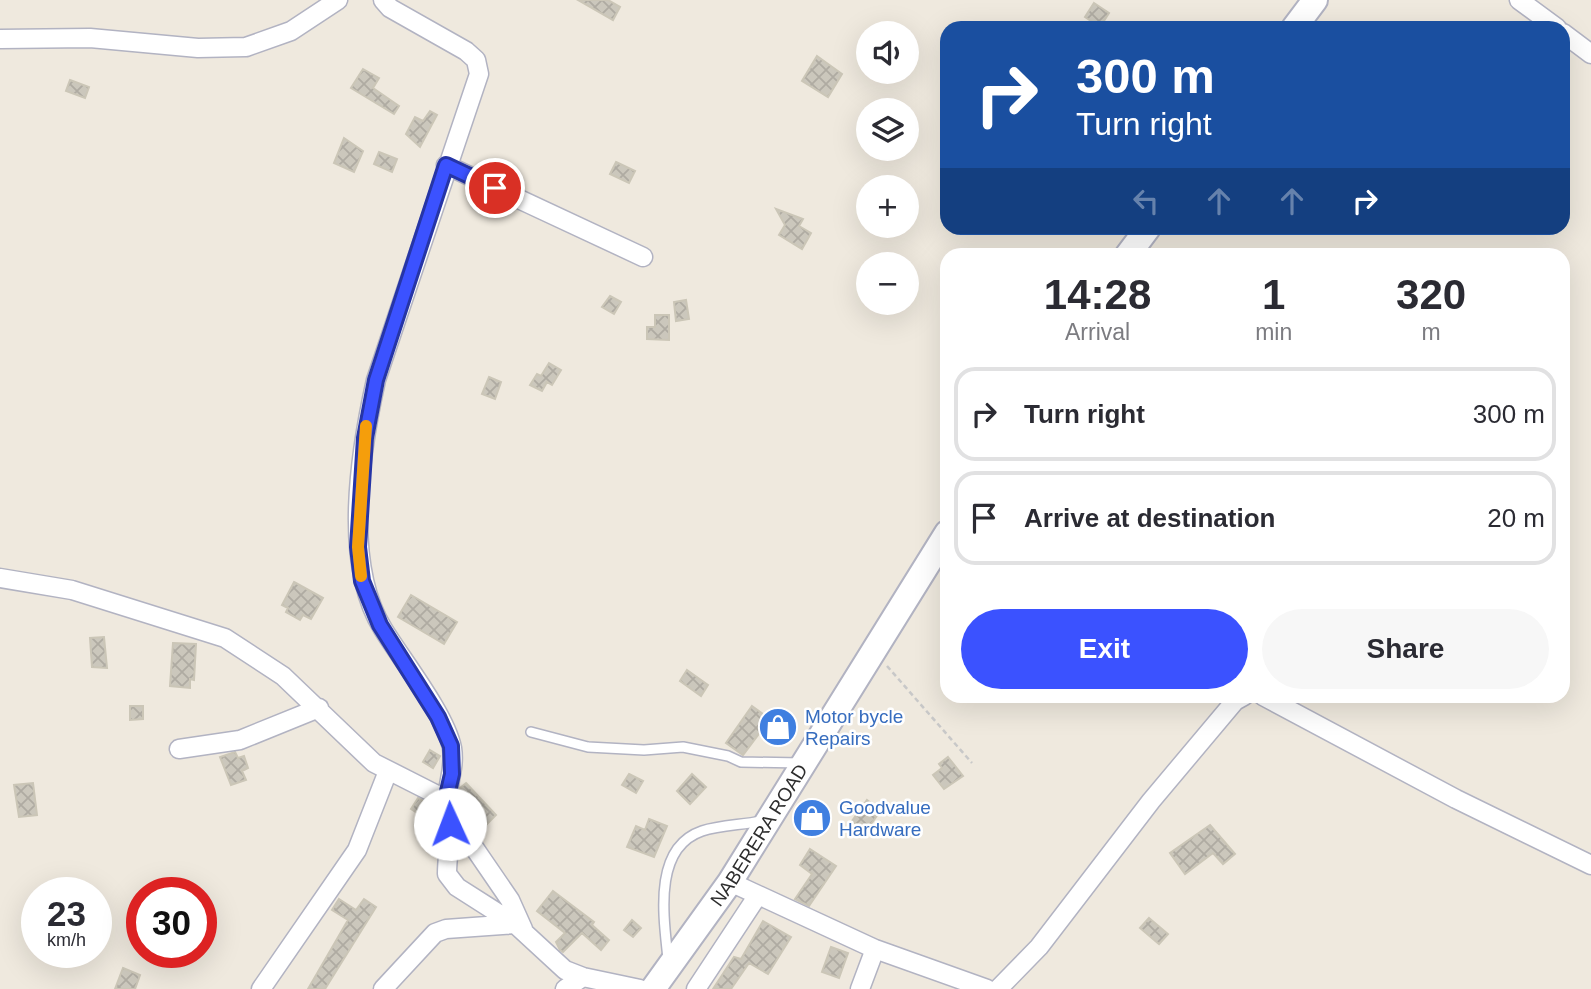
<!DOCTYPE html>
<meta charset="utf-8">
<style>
:root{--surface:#fff;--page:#f7f7f7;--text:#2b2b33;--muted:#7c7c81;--line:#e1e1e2;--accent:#3b52ff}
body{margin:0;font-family:Arial,sans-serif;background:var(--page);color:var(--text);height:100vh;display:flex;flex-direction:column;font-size:26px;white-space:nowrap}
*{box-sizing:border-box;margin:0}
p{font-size:23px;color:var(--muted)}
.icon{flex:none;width:38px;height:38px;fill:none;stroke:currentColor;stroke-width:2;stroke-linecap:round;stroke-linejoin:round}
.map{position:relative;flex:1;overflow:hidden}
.sheet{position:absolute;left:940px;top:248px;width:630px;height:455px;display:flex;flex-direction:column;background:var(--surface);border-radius:21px;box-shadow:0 7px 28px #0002}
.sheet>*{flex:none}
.banner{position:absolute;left:940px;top:21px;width:630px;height:214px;border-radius:21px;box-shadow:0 7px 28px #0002;background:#1a4fa0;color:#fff;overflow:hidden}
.fabs{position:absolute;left:856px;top:21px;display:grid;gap:14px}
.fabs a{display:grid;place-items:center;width:63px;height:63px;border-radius:50%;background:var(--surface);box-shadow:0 7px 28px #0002;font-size:35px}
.speed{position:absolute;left:21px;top:877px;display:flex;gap:14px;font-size:35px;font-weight:700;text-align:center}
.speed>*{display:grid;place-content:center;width:91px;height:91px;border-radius:50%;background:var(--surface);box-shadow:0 7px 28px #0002;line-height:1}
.speed small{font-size:18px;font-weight:400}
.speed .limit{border:10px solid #d22;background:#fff;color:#111}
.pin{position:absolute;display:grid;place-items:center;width:60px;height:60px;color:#fff;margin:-30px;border:4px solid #fff;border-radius:50%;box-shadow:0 2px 7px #0007}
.me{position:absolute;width:77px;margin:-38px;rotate:358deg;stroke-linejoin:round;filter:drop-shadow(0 0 5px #0008)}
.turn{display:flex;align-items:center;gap:24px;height:147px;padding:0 21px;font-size:32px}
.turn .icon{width:91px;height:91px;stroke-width:2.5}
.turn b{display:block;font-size:49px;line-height:60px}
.lanes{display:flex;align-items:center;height:66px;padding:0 21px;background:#0003;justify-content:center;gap:35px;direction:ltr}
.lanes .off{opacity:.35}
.eta{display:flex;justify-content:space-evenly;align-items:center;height:119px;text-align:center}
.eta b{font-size:42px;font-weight:700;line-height:49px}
.button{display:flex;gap:14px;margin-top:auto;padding:14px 21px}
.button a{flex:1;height:80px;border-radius:42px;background:var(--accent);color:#fff;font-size:28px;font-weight:700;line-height:80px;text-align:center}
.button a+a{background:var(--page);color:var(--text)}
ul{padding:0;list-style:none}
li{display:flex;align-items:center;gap:21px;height:94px;margin:0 14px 10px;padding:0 7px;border:4px solid var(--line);border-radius:21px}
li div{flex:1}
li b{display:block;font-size:26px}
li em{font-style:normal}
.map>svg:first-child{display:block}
</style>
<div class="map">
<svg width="1591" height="989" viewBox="0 0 1591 989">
<defs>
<pattern id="building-cross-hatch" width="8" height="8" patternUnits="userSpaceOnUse" patternTransform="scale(1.75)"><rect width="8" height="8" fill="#cbc7bc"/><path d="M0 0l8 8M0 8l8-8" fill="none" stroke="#afaba2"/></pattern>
</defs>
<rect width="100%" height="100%" fill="#efe9de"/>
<path fill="url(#building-cross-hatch)" stroke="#cbc6b7" stroke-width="2" d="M578,0H608L620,7L613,20Z
M1094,3L1109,13L1100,27L1085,17Z
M817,56L842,74L828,97L802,81Z
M363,69L379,78L373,88L399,106L394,114L351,88Z
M70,80L89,87L85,98L66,91Z
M430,111L437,115L420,147L406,134L415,117L423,121Z
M344,138L363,151L354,172L334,163Z
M379,152L397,159L392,172L374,164Z
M616,162L635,171L629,183L610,174Z
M776,209L803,219L799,226L811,233L802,249L779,235L785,225Z
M610,296L621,302L614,314L602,307Z
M686,300L689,319L676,321L674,302Z
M655,315H669V340L647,339V327H655Z
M549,363L561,370L552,385L547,382L542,391L530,385L537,374L541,376Z
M489,377L501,382L495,399L482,394Z
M294,582L323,598L311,619L303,615L300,620L286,612L288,608L282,605Z
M411,595L457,622L444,644L398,617Z
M104,637L107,668L92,667L90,638Z
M173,643L196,644L194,680L190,679V688L170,686Z
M687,670L708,685L701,696L680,681Z
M130,706H143V719L130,720Z
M752,706L770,719L743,755L726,743Z
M430,750L440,756L433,768L423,762Z
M235,752L238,758L244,756L248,768L242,771L246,780L231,785L220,757Z
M948,757L963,776L944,789L933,775L942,768L939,764Z
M629,774L643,781L636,793L622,785Z
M692,774L706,787L690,804L677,791Z
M33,783L37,815L19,817L14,785Z
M466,783L496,815L485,826L459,797L460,788Z
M418,798L429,804L422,816L411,809Z
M867,800L881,810L866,831L852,821Z
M649,819L667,826L654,857L627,847L636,826L645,830Z
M1210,825L1235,854L1223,864L1213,853L1185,874L1170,853Z
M810,849L836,866L809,906L795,899L812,874L800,865Z
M553,891L594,922L592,925L609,940L601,950L582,933L563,952L560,950L556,942L565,933L537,911Z
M339,899L356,910L364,899L376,907L325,989H308L348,920L332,910Z
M1149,918L1168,934L1159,944L1140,928Z
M632,920L641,928L633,937L624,930Z
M763,921L791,937L768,974L749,963L731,989H713L734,957L741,959Z
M831,947L848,953L839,978L822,972Z
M123,968L140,975L135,989H115Z"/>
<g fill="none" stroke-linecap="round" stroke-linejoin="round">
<g stroke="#b2b3c2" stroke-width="12">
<path id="lane" d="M531,732L588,747L644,750L683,747L728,756L741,762L801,763
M668,959C664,919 652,848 702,831C720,825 742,825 761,821"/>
</g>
<g stroke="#b2b3c2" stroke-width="21">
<path id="street" d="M383,0L390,8L466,51L476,60L479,74L376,380C360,452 342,563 383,629C402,660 445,714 452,748C455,767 448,782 447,800C446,809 449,818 450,827C450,842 447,859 447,874L457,887L515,924L565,970L583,977L640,989
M1519,0L1557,28
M1563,33L1591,54
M0,39L90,38L198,48L246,47L291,31L338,0
M446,165L643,257
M0,578L72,590L225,638L283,676L374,763L447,800
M1263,696L1456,799L1591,865
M179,749L240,740L319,708
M447,808L510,900L523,929
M730,882L875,949L987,989
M261,989L357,850L388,771
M383,989L435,933L446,929L515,924
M565,989L583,977
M696,989L758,895
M860,989L875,949
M998,989L1039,947L1151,801L1235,701L1244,696"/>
</g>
<g stroke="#b2b3c2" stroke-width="28">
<g id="secondary">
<path d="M1294,28L1315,0"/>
<path d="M1127,256L1148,228"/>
<path id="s1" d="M653,989L730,882L947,533"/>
</g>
</g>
<path stroke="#c8c8c8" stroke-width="2.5" stroke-dasharray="5 3.5" stroke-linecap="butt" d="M887,666L972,763"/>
<use href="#lane" stroke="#fff" stroke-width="9"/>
<use href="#street" stroke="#fff" stroke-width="18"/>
<use href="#secondary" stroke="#fff" stroke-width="24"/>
</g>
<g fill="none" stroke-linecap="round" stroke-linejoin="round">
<g stroke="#2635a6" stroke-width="18">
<path id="route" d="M450,824L446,800L452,774L451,746L438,717L380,625L362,581L358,547L365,438L376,380L446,165L495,188"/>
</g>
<use href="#route" stroke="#3b52ff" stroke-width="12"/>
<path stroke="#f59e0b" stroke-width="12" d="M361,576L358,547L366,426"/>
</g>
<defs>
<g id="shop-disc" transform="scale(2.0125)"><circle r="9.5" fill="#3f7fe0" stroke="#fff"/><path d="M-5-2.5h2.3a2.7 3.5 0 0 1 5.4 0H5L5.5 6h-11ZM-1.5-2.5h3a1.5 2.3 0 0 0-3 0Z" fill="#fff"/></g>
</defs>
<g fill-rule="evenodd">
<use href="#shop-disc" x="778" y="727"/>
<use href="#shop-disc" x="812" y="818"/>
</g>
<g text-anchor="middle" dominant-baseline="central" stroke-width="5" stroke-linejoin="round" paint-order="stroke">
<g font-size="19" fill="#366cbe" stroke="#fff" text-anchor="start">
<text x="805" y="716">Motor bycle<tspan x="805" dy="22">Repairs</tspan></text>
<text x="839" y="807">Goodvalue<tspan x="839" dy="22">Hardware</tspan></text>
</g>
<g font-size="19" fill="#2d2d2d" stroke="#fff">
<text stroke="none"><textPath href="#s1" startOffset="187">NABERERA ROAD</textPath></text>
</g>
</g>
</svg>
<div class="fabs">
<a><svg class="icon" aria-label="sound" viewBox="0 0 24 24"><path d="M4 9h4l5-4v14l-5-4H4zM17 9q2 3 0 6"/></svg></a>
<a><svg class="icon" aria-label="layers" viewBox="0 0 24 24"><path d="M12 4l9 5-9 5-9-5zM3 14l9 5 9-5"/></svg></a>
<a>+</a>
<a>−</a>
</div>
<div class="speed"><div>23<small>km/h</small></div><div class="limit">30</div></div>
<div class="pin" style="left:495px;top:188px;background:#d93025"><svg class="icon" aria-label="arrive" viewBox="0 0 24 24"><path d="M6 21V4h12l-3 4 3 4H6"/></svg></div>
<svg class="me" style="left:450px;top:824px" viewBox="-20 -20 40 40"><circle r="19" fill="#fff"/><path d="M0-13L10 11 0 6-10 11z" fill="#3b52ff"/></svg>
<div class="banner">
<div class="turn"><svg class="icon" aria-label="right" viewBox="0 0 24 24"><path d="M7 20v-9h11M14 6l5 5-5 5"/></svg><div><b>300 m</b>Turn right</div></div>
<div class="lanes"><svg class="icon off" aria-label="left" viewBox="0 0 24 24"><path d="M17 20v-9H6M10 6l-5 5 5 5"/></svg><svg class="icon off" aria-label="ahead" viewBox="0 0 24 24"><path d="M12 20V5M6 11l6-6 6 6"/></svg><svg class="icon off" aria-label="ahead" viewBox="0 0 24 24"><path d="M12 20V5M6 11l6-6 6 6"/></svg><svg class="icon" aria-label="right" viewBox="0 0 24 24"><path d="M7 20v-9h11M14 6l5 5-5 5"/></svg></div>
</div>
<section class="sheet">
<div class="eta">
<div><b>14:28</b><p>Arrival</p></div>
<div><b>1</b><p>min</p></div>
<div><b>320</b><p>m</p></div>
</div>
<ul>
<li><svg class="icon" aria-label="right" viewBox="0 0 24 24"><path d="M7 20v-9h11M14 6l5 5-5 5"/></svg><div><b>Turn right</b></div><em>300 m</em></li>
<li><svg class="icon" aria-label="arrive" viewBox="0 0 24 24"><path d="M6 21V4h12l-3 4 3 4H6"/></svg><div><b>Arrive at destination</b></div><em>20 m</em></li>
</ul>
<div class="button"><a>Exit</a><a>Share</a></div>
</section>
</div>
